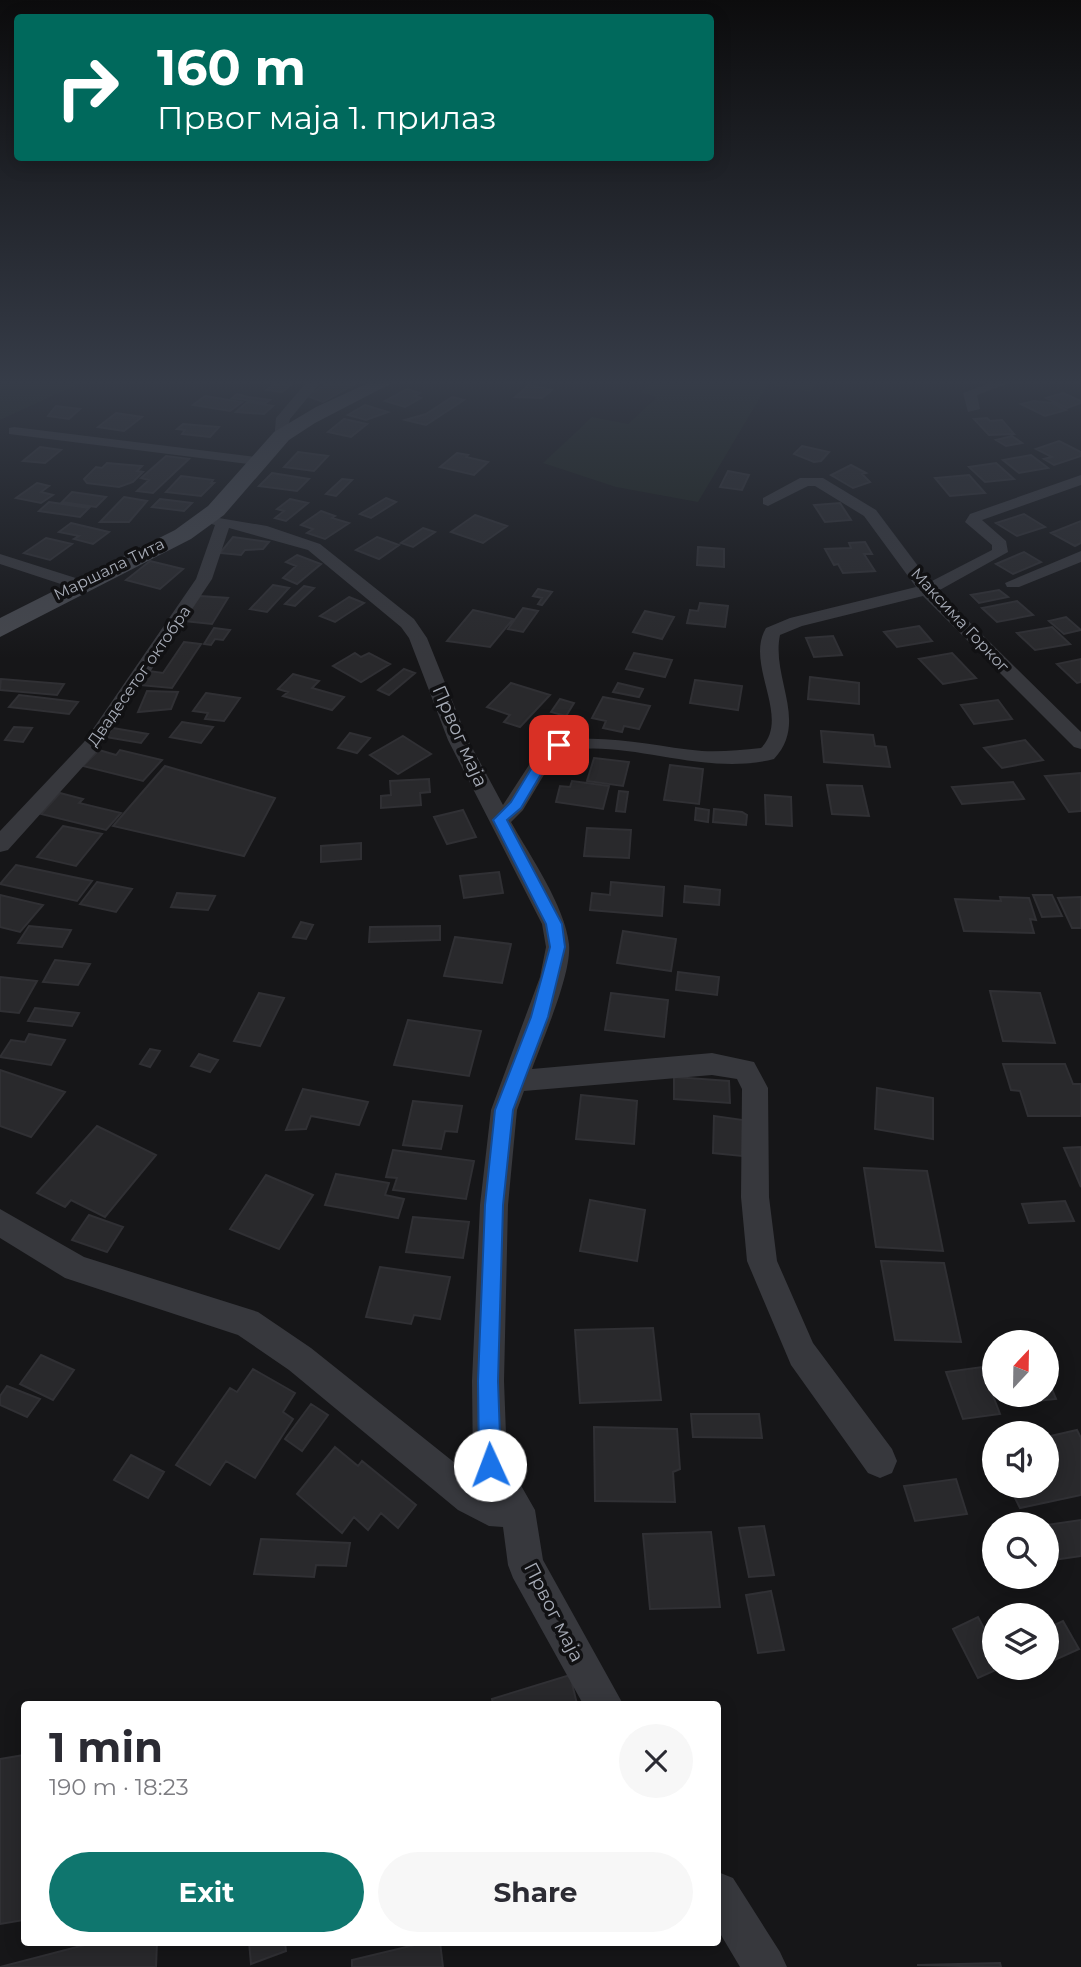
<!DOCTYPE html>
<meta charset="utf-8">
<style>
:root{--surface:#fff;--page:#f7f7f7;--text:#2b2b33;--muted:#7c7c81;--accent:#0f766e}
body{margin:0;font-family:Montserrat,sans-serif;background:var(--page);color:var(--text);height:100vh;display:flex;flex-direction:column;font-size:26px;white-space:nowrap}
*{box-sizing:border-box;margin:0}
p{font-size:23px;color:var(--muted)}
.icon{flex:none;width:38px;height:38px;fill:none;stroke:currentColor;stroke-width:2;stroke-linecap:round;stroke-linejoin:round}
.map{position:relative;flex:1;overflow:hidden}
.drawer{position:absolute;left:21px;top:1701px;width:700px;height:245px;display:flex;flex-direction:column;background:var(--surface);border-radius:7px;box-shadow:0 4px 18px #0003}
.drawer>*{flex:none}
.guide{position:absolute;left:14px;top:14px;width:700px;height:147px;border-radius:7px;box-shadow:0 4px 18px #0003;background:#00695c;color:#fff;overflow:hidden}
.needle{width:46px;rotate:22deg}
.fabs{position:absolute;left:982px;top:1330px;display:grid;gap:14px}
.fabs a{display:grid;place-items:center;width:77px;height:77px;border-radius:50%;background:var(--surface);box-shadow:0 4px 18px #0003;font-size:35px}
.pin{position:absolute;display:grid;place-items:center;width:60px;height:60px;color:#fff;margin:-30px;border-radius:14px;box-shadow:0 4px 10px #0006}
.me{position:absolute;width:77px;margin:-38px;rotate:358deg;stroke-linejoin:round;filter:drop-shadow(0 0 5px #0008)}
.turn{display:flex;align-items:center;gap:24px;height:147px;padding:0 28px;font-size:32px}
.turn .icon{width:91px;height:91px;stroke-width:2.5}
.turn b{display:block;font-size:49px;line-height:60px}
.round{display:grid;place-items:center;flex:none;width:74px;height:74px;border-radius:37px;background:var(--page)}
.head{display:flex;align-items:center;justify-content:space-between;height:119px;padding:0 28px}
h1{font-size:42px;font-weight:700;line-height:52px}
.primary-button{display:flex;gap:14px;margin-top:auto;padding:14px 28px}
.primary-button a{flex:1;height:80px;border-radius:42px;background:var(--accent);color:#fff;font-size:28px;font-weight:700;line-height:80px;text-align:center}
.primary-button a+a{background:var(--page);color:var(--text)}
.map>svg:first-child{display:block}
</style>
<div class="map">
<svg width="1081" height="1967" viewBox="0 0 1081 1967">
<rect width="100%" height="100%" fill="#161618"/>
<path fill="#1c231d" d="M0,384H78L0,420Z
M651,384H816L810,392L768,384L698,502L616,487L543,463L592,417L628,424L657,397L640,392Z"/>
<path fill="#29292c" stroke="#303034" stroke-width="2" d="M274,384H292L282,392L266,390Z
M326,384H355L323,402L307,396Z
M529,385L552,390L542,398L515,397Z
M407,389L420,393L415,396L421,398L405,407L385,401Z
M1063,393L1081,401V403L1067,408L1046,398Z
M237,394L248,397L270,400L266,403L232,398Z
M205,396L242,402L230,411L193,405Z
M452,397L464,400L426,425L405,420L426,414Z
M1034,401L1052,403L1066,410L1045,416L1021,404Z
M247,402L273,406L264,414L236,412Z
M365,405L388,412L366,420L348,415Z
M56,406L80,409L69,419L48,416Z
M116,413L142,417L124,431L98,427Z
M987,418L990,421L1002,420L1014,434L989,435L974,419Z
M344,419L367,424L351,437L328,432Z
M183,424L219,427L210,437L182,434L185,430L177,429Z
M1012,436L1022,443L1006,446L996,440Z
M1059,441L1081,452V456L1054,465L1044,459L1052,457L1036,449Z
M802,446L829,452L821,461L814,462L794,454Z
M40,447L61,450L45,463L23,461Z
M298,452L328,456L314,471L284,467Z
M457,453L468,455L466,457L488,462L474,475L440,467Z
M1031,455L1048,468L1019,473L1003,460Z
M166,456L189,459L153,493L137,491L149,480L141,478Z
M107,463L142,466L137,471L143,472L133,482L119,487L87,483L84,479L96,467L102,468Z
M996,463L1014,479L985,482L969,467Z
M851,465L866,473L862,474L870,482L853,488L831,475Z
M728,471L749,475L742,490L720,487Z
M272,473L309,479L297,491L259,486Z
M969,475L985,493L950,496L935,478Z
M181,476L213,480L211,483H214L201,496L166,492Z
M342,479L352,480L336,496L326,494Z
M37,483L49,486L41,492L53,495L41,503L16,498Z
M72,492L106,497L96,507L62,502Z
M124,497L147,501L129,522H100Z
M386,498L396,502L371,518L360,514Z
M160,499L192,503L184,511L152,507Z
M290,499L308,503L286,521L275,518L284,511L277,509Z
M49,502L89,508L80,517L39,511Z
M840,503L851,520L825,522L814,505Z
M321,511L335,516L332,518L349,523L325,539L307,533L313,529L301,525Z
M1024,514L1045,527L1017,536L996,523Z
M475,515L507,526L483,543L451,532Z
M1081,521V543L1075,546L1051,533Z
M71,523L109,532L93,544L74,539L79,536L59,532Z
M423,528L435,532L413,547L401,543Z
M233,537L269,542L263,549L245,550L241,555L220,553Z
M377,537L399,545L379,559L356,550Z
M46,538L72,544L50,560L24,553Z
M865,542L872,554H864L875,571L843,573L838,564L834,565L825,549L851,548L849,543Z
M698,547L724,549V567L697,565Z
M1024,552L1041,562L1013,574L996,564Z
M297,555L321,564L297,584L283,578L296,566L286,562Z
M150,561L183,569L160,589L126,580Z
M273,585L289,588L267,612L250,609Z
M304,586L314,588L295,606L285,604Z
M538,589L552,592L542,605L538,604L542,598L533,596Z
M999,590L1008,597L979,603L971,595Z
M200,596L228,598L212,624L183,621Z
M349,597L364,603L335,622L320,616Z
M1017,601L1033,615L997,622L982,608Z
M700,603L728,606L725,627L687,623L690,610L698,611Z
M523,608L538,611L523,632L508,629Z
M473,610L513,619L490,647L447,641Z
M645,611L674,617L662,639L633,632Z
M1066,617L1081,630L1064,634L1049,621Z
M919,626L932,641L897,647L884,632Z
M1052,627L1070,644L1035,650L1017,633Z
M214,628L230,630L223,640L215,639L211,645L204,644Z
M833,636L842,655L814,657L806,638Z
M184,642L201,644L172,688L139,685L149,671L163,673Z
M355,653L361,657L369,653L390,664L361,682L333,666Z
M634,653L672,660L665,677L626,669Z
M952,653L976,678L943,684L919,659Z
M1081,659V682L1077,683L1057,664Z
M404,669L415,673L389,695L378,690Z
M293,674L319,681L312,688L344,697L332,710L283,696L288,692L278,689Z
M810,677L859,683V704L808,699Z
M1,679L64,684L57,695L0,690Z
M695,680L742,686L738,710L690,703Z
M511,683L550,695L520,727L504,722L510,715L487,707Z
M618,683L643,689L639,697L613,692Z
M147,691L178,692L171,709L138,712Z
M206,693L240,698L224,721L205,719L208,713L193,711Z
M19,695L78,702L69,714L9,707Z
M603,697L650,706L639,729L624,726L622,732L603,728L606,721L592,718Z
M560,699L574,703L566,716L551,712Z
M998,700L1012,719L974,724L961,705Z
M182,722L213,727L201,743L170,737Z
M14,727L32,728L23,742L5,740Z
M113,728L148,734L141,743L106,737Z
M821,731L873,735L875,746L886,747L890,767L824,762Z
M350,733L370,738L357,753L338,748Z
M403,736L431,754L398,774L370,755Z
M1025,740L1043,760L1002,768L984,748Z
M99,750L116,755L120,750L162,760L143,781L83,766Z
M594,758L629,762L623,786L587,781Z
M670,765L703,769L699,804L664,800Z
M165,766L275,798L244,856L113,826Z
M1081,773V811L1069,812L1045,776Z
M429,779L430,792L420,793L421,805L381,808V796L391,795L390,781Z
M572,781L609,786L603,809L556,802L560,786L570,787Z
M1013,782L1024,799L962,804L952,787Z
M827,785L862,786L869,816L832,814Z
M619,791L628,792L625,812L616,811Z
M60,793L83,799L79,803L121,813L106,830L41,814Z
M765,795L791,797L792,826L766,824Z
M696,808L709,810L708,822L695,820Z
M714,809L742,812L747,815L746,825L713,822Z
M463,810L476,837L447,844L434,817Z
M63,826L102,834L76,866L37,857Z
M587,828L631,830L629,858L584,856Z
M361,843V859L321,862V846Z
M16,865L92,881L77,901L0,884Z
M499,872L503,893L464,898L460,876Z
M97,882L132,889L116,912L80,904Z
M611,882L664,887L662,916L590,910L592,893L610,895Z
M685,886L720,890L719,905L684,902Z
M177,893L215,896L208,910L171,907Z
M0,895L43,905L20,932L0,927Z
M1033,895H1052L1062,916L1042,917Z
M1000,897L1029,898L1036,920L1030,919L1034,933L964,931L955,899L1001,901Z
M1081,897V928H1072L1058,898Z
M301,922L313,925L306,939L293,937Z
M29,926L71,930L62,947L18,943Z
M440,926V940L369,942L370,927Z
M623,931L676,939L671,971L617,963Z
M455,937L511,944L502,983L444,976Z
M55,960L90,964L78,985L43,982Z
M678,972L719,977L717,995L676,990Z
M0,977L37,981L19,1013L0,1011Z
M990,991L1040,993L1055,1043L1003,1041Z
M259,993L284,998L260,1046L234,1041Z
M611,993L668,1000L664,1037L605,1030Z
M35,1008L79,1013L72,1026L28,1021Z
M408,1020L481,1031L469,1076L394,1065Z
M29,1034L65,1040L51,1065L0,1057L11,1040L25,1042Z
M150,1049L160,1051L150,1067L140,1064Z
M199,1054L218,1060L210,1072L191,1066Z
M1003,1064H1065L1073,1084H1081V1116H1028L1020,1091L1011,1090Z
M0,1070L65,1092L31,1137L0,1126Z
M674,1077L729,1081L730,1103L674,1099Z
M877,1088L933,1098V1139L875,1129Z
M303,1089L368,1102L359,1125L311,1116L306,1129L286,1130Z
M581,1095L637,1101L634,1144L576,1139Z
M413,1101L462,1106L457,1132L445,1131L441,1149L403,1145Z
M714,1116L743,1120L742,1156L713,1153Z
M97,1126L156,1155L105,1217L71,1200L65,1207L37,1193Z
M1081,1147V1187L1064,1148Z
M393,1150L474,1161L466,1199L393,1190L397,1178L386,1177Z
M864,1168L927,1171L943,1251L876,1247Z
M336,1174L389,1183L385,1195L404,1199L398,1218L325,1205Z
M266,1175L313,1195L279,1249L230,1229Z
M590,1200L645,1210L637,1261L580,1251Z
M1065,1201L1074,1221L1029,1223L1022,1204Z
M89,1215L123,1227L107,1252L72,1240Z
M413,1217L469,1222L463,1258L406,1252Z
M881,1261L944,1263L961,1342L895,1340Z
M380,1267L450,1277L440,1319L414,1315L411,1324L366,1317Z
M653,1328L661,1400L580,1403L575,1330Z
M41,1355L74,1370L53,1400L20,1384Z
M982,1367L1000,1414L963,1419L946,1372Z
M253,1369L295,1393L283,1412L293,1419L255,1478L226,1461L210,1485L176,1465L230,1388L237,1392Z
M1046,1375L1056,1399L1008,1404L1005,1395H1046Z
M7,1386L40,1399L27,1417L0,1405V1396Z
M311,1404L328,1415L302,1451L285,1439Z
M691,1414H759L762,1438L693,1437Z
M594,1427L677,1429L680,1469L673,1472L675,1502L595,1501Z
M1077,1430L1081,1438V1495L1020,1508L1009,1486H1046V1437Z
M335,1447L358,1466L362,1461L416,1505L398,1528L381,1513L368,1530L354,1517L342,1533L297,1494Z
M131,1455L164,1472L148,1498L114,1480Z
M956,1479L967,1514L915,1521L904,1486Z
M1081,1520V1556L1046,1561V1525Z
M764,1526L774,1575L749,1577L739,1528Z
M711,1532L720,1607L650,1609L643,1534Z
M261,1539L350,1543L346,1566L316,1565L314,1577L254,1574Z
M771,1591L784,1650L758,1653L746,1595Z
M978,1617L994,1647V1668H1000L978,1678L953,1629Z
M1063,1621L1079,1649L1046,1664V1629Z
M570,1675L577,1704H493L492,1699Z
M24,1755V1920L0,1924V1759Z
M96,1942H157L156,1967H0Z
M249,1942H285L286,1951L251,1964Z
M427,1942H440L443,1967H352V1960Z
M1000,1963L1001,1967L917,1965Z"/>
<g fill="none" stroke-linecap="round" stroke-linejoin="round">
<path fill="#37383d" fill-rule="evenodd" d="M305,384H319L290,419L284,441H274L276,418Z
M987,384H1007L977,395L980,409L968,412L963,393Z
M14,427L257,457L264,461L257,465L9,434V428Z
M1081,475V485L982,520L1006,541L1008,552L938,591L1081,732V749L1074,747L923,596L802,626L780,635C771,678 809,722 774,759C701,778 621,735 557,753L523,810L511,822C530,856 565,906 569,944C572,973 543,1039 532,1069L712,1053L754,1062L768,1088L769,1197L777,1261L813,1343L892,1449L897,1461L892,1473L880,1478L868,1473L791,1365L747,1261L741,1197L742,1089L737,1079L712,1075L524,1091L517,1110L508,1205L504,1381L507,1461L535,1510L543,1560L623,1704H583L513,1578L508,1565L503,1527L489,1526L458,1510L289,1370L238,1335L65,1278L0,1238V1209L84,1257L258,1312L311,1348L485,1487L473,1465L472,1381L480,1205L491,1110L540,977L546,947L542,924L448,740L409,638L401,627L308,550L229,528L212,579L98,750L8,850L0,852V831L84,742L196,579L215,525L201,521V515L267,526L320,544L414,619L427,638L468,740L503,805L542,745C596,730 648,746 702,751C722,752 741,750 761,748C792,717 744,664 766,628L790,618L916,587L864,516L815,486H808L768,506L763,504V498L800,478H823L876,510L930,582L992,550V545L965,522L970,514Z
M1081,551V562L1019,587H1007L1005,583Z
M0,554L82,580L84,584L76,589L0,564Z
M718,1872L733,1878L780,1952L787,1967H740L718,1930Z"/>
<path fill="#45474d" fill-rule="evenodd" d="M366,384H390L315,423L289,440L224,515L191,539L0,637V618L175,530L208,506L274,432L316,407Z"/>
</g>
<linearGradient id="sky" x2="0" y2="1"><stop stop-color="#0c0c0d"/><stop offset="0.58" stop-color="#363c48"/><stop offset="1" stop-color="#363c48" stop-opacity="0"/></linearGradient>
<rect width="1081" height="659" fill="url(#sky)"/>
<path fill="#1a73e8" stroke="#114b97" stroke-width="2" d="M559,741L565,745L554,752L521,808L507,820L562,924L565,947L548,1017L513,1110L503,1205L498,1381L501,1465L498,1472L490,1476L483,1472L479,1465L478,1381L485,1205L495,1110L531,1017L550,947L546,924L493,820L511,802L545,746Z"/>
<g text-anchor="middle" dominant-baseline="central" stroke-width="7" stroke-linejoin="round" paint-order="stroke">
<g font-size="16" fill="#a8adb8" stroke="#111113">
<text transform="translate(109 569) rotate(-26)">Маршала Тита</text>
<text transform="translate(960 620) rotate(47)">Максима Горког</text>
<text transform="translate(139 676) rotate(-55)">Двадесетог октобра</text>
</g>
<g font-size="19" fill="#a8adb8" stroke="#111113">
<text transform="translate(460 736) rotate(66)">Првог маја</text>
<text transform="translate(554 1612) rotate(63)">Првог маја</text>
</g>
</g>
</svg>
<div class="fabs">
<a><svg class="needle" viewBox="-14 -14 28 28"><path d="M0-13l5 13h-10z" fill="#e53935"/><path d="M0 13l5-13h-10z" fill="#7c7c81"/></svg></a>
<a><svg class="icon" aria-label="sound" viewBox="0 0 24 24"><path d="M4 9h4l5-4v14l-5-4H4zM17 9q2 3 0 6"/></svg></a>
<a><svg class="icon" aria-label="search" viewBox="0 0 24 24"><circle cx="10" cy="10" r="6"/><path d="M15 15l6 6"/></svg></a>
<a><svg class="icon" aria-label="layers" viewBox="0 0 24 24"><path d="M12 4l9 5-9 5-9-5zM3 14l9 5 9-5"/></svg></a>
</div>
<div class="pin" style="left:559px;top:745px;background:#d93025"><svg class="icon" aria-label="arrive" viewBox="0 0 24 24"><path d="M6 21V4h12l-3 4 3 4H6"/></svg></div>
<svg class="me" style="left:490px;top:1465px" viewBox="-20 -20 40 40"><circle r="19" fill="#fff"/><path d="M0-13L10 11 0 6-10 11z" fill="#1a73e8"/></svg>
<div class="guide">
<div class="turn"><svg class="icon" aria-label="right" viewBox="0 0 24 24"><path d="M7 20v-9h11M14 6l5 5-5 5"/></svg><div><b>160 m</b>Првог маја 1. прилаз</div></div>
</div>
<section class="drawer">
<div class="head"><div><h1>1 min</h1><p>190 m · 18:23</p></div><a class="round"><svg class="icon" aria-label="close" viewBox="0 0 24 24"><path d="M6 6l12 12M18 6L6 18"/></svg></a></div>
<div class="primary-button"><a>Exit</a><a>Share</a></div>
</section>
</div>
